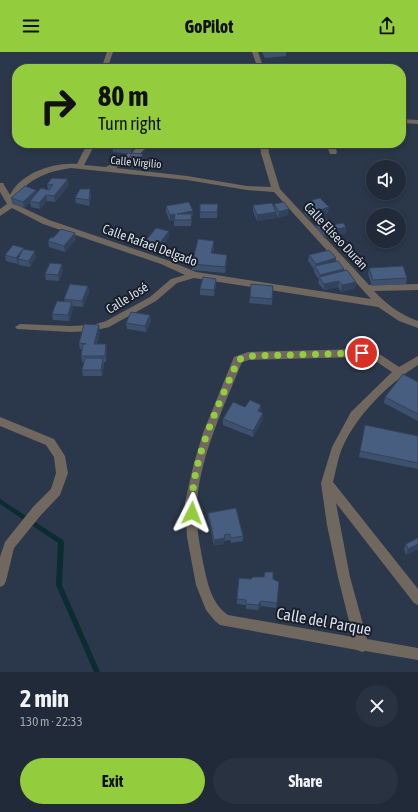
<!DOCTYPE html>
<meta charset="utf-8">
<style>
:root{--surface:#202a38;--page:#283240;--text:#f1f3f6;--muted:#a2a7ae;--line:#3d4653;--accent:#93cd3d}
body{margin:0;font-family:"Asap Condensed",sans-serif;background:var(--page);color:var(--text);height:100vh;display:flex;flex-direction:column;font-size:15px;white-space:nowrap}
*{box-sizing:border-box;margin:0}
p{font-size:13px;color:var(--muted)}
.icon{flex:none;width:22px;height:22px;fill:none;stroke:currentColor;stroke-width:2;stroke-linecap:round;stroke-linejoin:round}
.map{position:relative;height:620px;overflow:hidden}
.drawer{display:flex;flex-direction:column;background:var(--surface);flex:1}
.drawer>*{flex:none}
.banner{position:absolute;left:12px;top:12px;width:394px;height:84px;border-radius:16px;box-shadow:0 2px 6px #0003,0 0 0 1px var(--line);background:#93cd3d;color:#111;overflow:hidden}
.tools{position:absolute;left:366px;top:108px;display:grid;gap:8px}
.tools a{display:grid;place-items:center;width:40px;height:40px;border-radius:50%;background:var(--surface);box-shadow:0 2px 6px #0003,0 0 0 1px var(--line);font-size:20px}
.pin{position:absolute;display:grid;place-items:center;width:34px;height:34px;color:#fff;margin:-17px;border:2px solid #fff;border-radius:50%;box-shadow:0 1px 4px #0007}
.me{position:absolute;width:44px;margin:-22px;rotate:3deg;stroke-linejoin:round;filter:drop-shadow(0 0 3px #0008)}
.turn{display:flex;align-items:center;gap:14px;height:84px;padding:0 20px;font-size:18px}
.turn .icon{width:52px;height:52px;stroke-width:2.5}
.turn b{display:block;font-size:28px;line-height:34px}
.round{display:grid;place-items:center;flex:none;width:42px;height:42px;border-radius:21px;background:var(--page)}
.headline{display:flex;align-items:center;justify-content:space-between;height:68px;padding:0 20px}
h1{font-size:24px;font-weight:700;line-height:30px}
.action{display:flex;gap:8px;margin-top:auto;padding:8px 20px}
.action a{flex:1;height:46px;border-radius:24px;background:var(--accent);color:#111;font-size:16px;font-weight:700;line-height:46px;text-align:center}
.action a+a{background:var(--page);color:var(--text)}
header{display:flex;justify-content:space-between;align-items:center;height:52px;padding:0 20px;background:var(--accent);color:#111;font-size:18px;font-weight:700}
.map>svg:first-child{display:block}
</style>
<header><svg class="icon" aria-label="menu" viewBox="0 0 24 24"><path d="M4 6h16M4 12h16M4 18h16"/></svg>GoPilot<svg class="icon" aria-label="share" viewBox="0 0 24 24"><path d="M12 15V3M7 8l5-5 5 5M5 13v7h14v-7"/></svg></header>
<div class="map">
<svg width="418" height="620" viewBox="0 0 418 620">
<rect width="100%" height="100%" fill="#2b384b"/>
<g fill="none" stroke-linecap="round" stroke-linejoin="round">
<path fill="#0b2c30" fill-rule="evenodd" d="M0,447L63,488L64,490L62,533L100,620H94L56,533L58,491L0,452Z"/>
<path fill="#70685f" fill-rule="evenodd" d="M107,0H113L107,17H101Z
M252,0H258L264,17H258Z
M401,67L418,68V72L401,71Z
M84,91H92L93,96L84,113L106,115L130,101L143,91H152L136,105L116,116L187,124L247,134L271,135L261,101L260,91H268L269,101L280,137L369,233L418,232V238L374,239C387,253 401,263 418,269V276L399,269L378,255L194,226L177,231L156,249L109,275L93,279L70,280L17,277L15,275L20,272L70,274L93,273L106,269L150,245L171,227L185,223L161,212L43,172L12,156L0,164V157L7,152L0,140V131H3L10,143C21,121 53,110 77,112L85,96ZM71,116L187,128L247,138L274,140L371,247L196,220L167,208L49,168L15,152C22,128 48,119 71,116Z
M326,91H334L337,100L336,102H330Z
M362,297L381,303L399,315L418,304V313C388,332 358,362 343,394C338,405 336,419 333,430L418,537V553L414,551L336,451L350,525L367,587L418,596V608L365,599L362,600L357,598L220,573L215,569L206,558L196,533L187,485L185,450L194,411L203,381L234,305L248,300ZM362,305L374,308L392,320L351,360L332,395L321,431L327,473L338,525L353,585L228,563C212,552 208,533 204,515C200,494 195,471 197,449C201,402 224,354 242,310L249,308Z
M0,365L54,387L65,404L68,421L60,443L41,463L14,496L6,529L4,533L0,535V505L5,490L33,455L51,437L56,421L54,405L46,393L0,374Z"/>
</g>
<path fill="#3d516e" d="M262,0H286V4L265,6Z
M98,91H136V96L132,101L143,108L138,116L127,115V109L131,102L113,100L112,96L98,94Z
M47,132L69,133L55,150L47,149L40,157L31,155L30,150L24,156L12,152L11,146L36,138L37,141L48,138Z
M91,143L89,154L76,151L75,146Z
M312,148L328,161L310,167L304,161L305,155L311,153Z
M218,152L217,166H200V160Z
M274,152L288,163L278,166L276,162V166L257,169L253,159V153L274,155Z
M166,154L193,165H192L191,174H174V168L170,169L166,160Z
M317,169L332,173L346,175V181L324,186L316,175Z
M169,185L156,202L144,198L143,192Z
M53,186L76,187L65,200L49,195L48,189Z
M214,189V195L213,202L227,203V209L225,221L192,218V212Z
M24,196V198L36,205L30,215L19,213V211L18,212L6,209L5,203Z
M309,203L336,209L344,219L356,230L355,236L341,240L338,235L324,238L318,231L319,228L314,220V217L308,209Z
M369,216L407,226L406,232L372,234L368,222Z
M63,218L59,229L46,228L45,222Z
M216,233L214,244L200,243V237Z
M88,234L89,240L83,255L73,254V256L69,269L53,268L52,262L65,249L64,247Z
M273,234L272,253L249,251L250,245Z
M150,263L151,269L146,280L127,277L126,271Z
M100,279L97,292L107,298L106,310H104V312L102,324H83L82,318L84,310H82L81,304L82,297H80L79,291Z
M418,330V369L384,351L385,345Z
M261,353L260,360L263,367L253,385L223,373V367L245,355Z
M365,373L418,384V417L359,405Z
M208,461L243,484V489L231,491L230,488L224,489V492L214,493L208,466Z
M418,486V499L417,497L406,503L404,497L406,492Z
M265,520L273,527L277,551L276,556L261,554L258,558L246,557V553L237,552V547L251,527L264,525Z"/>
<path fill="#32425a" d="M112,91H117L112,94V97Z
M135,91L136,96L131,102V96Z
M143,102V108L138,116V111Z
M68,127L69,133L55,150L54,144Z
M90,137L91,143L89,154V148Z
M36,138L37,144L30,149V150L24,156L23,150Z
M46,143L47,149L40,157L39,151Z
M329,155L328,161L310,167V161Z
M289,157L288,163L278,166L279,160Z
M193,159V165H192L191,174V165L177,162Z
M276,160V166L257,169V163Z
M175,162V168L170,169V163Z
M346,175V181L324,186L325,180Z
M169,179V185L156,202V196Z
M75,181L76,187L65,200L64,194Z
M214,189V195L211,207V201Z
M24,196L25,202L18,207L19,211L18,212L16,206Z
M35,199L36,205L30,215L29,209Z
M227,203V209L225,221V215Z
M336,206L335,212L316,216V212Z
M62,212L63,218L59,229L58,223Z
M344,217L343,223L320,226V223Z
M216,227V233L214,244V238Z
M339,229L338,235L324,238V232Z
M356,230L355,236L341,240L342,233Z
M88,234L89,240L83,255L82,249Z
M72,250L73,256L69,269L68,263Z
M150,263L151,269L146,280L145,274Z
M99,273L100,279L95,298L94,292Z
M106,292L107,298L106,310L105,304Z
M103,306L104,312L102,324L101,318Z
M261,353V359L257,365L258,359Z
M263,361V367L253,385V379Z
M225,486L224,492L214,493V488Z
M418,492L417,497L406,503L408,497Z
M261,549V554L258,558V553Z"/>
<path fill="#475e80" stroke="#32425a" d="M116,91H135L131,96L112,94Z
M132,101L143,102L138,111L127,109Z
M52,126L68,127L54,144L46,143L39,151L30,149L41,136L49,138L53,133L47,132Z
M25,134L36,138L23,150L11,146Z
M80,137H90L89,148L75,146Z
M320,146L329,155L310,161L305,155L315,152L312,148Z
M189,150L193,159L177,162H192L191,168H174L175,162L170,163L166,154Z
M284,150L289,157L279,160L274,152Z
M272,151L276,160L257,163L253,153Z
M200,152H218L217,160H200Z
M327,167L332,173L343,171L346,175L325,180L317,169Z
M156,176L169,179L156,196L143,192Z
M61,177L75,181L64,194L48,189L51,185L53,186Z
M198,187L214,189L211,201L227,203L225,215L192,212Z
M13,193L24,196L16,206L5,203Z
M23,197L35,199L29,209L18,207Z
M329,198L336,206L316,212L309,203Z
M338,209L344,217L320,223L315,214Z
M50,211L62,212L58,223L45,222Z
M403,214L407,226L373,228L369,216Z
M347,218L356,230L342,233L339,229L324,232L319,225Z
M203,225L216,227L214,238L200,237Z
M70,232L88,234L82,249L64,247Z
M251,232L273,234L272,247L250,245Z
M57,249L72,250L68,263L52,262Z
M131,260L150,263L145,274L126,271Z
M84,272L99,273L94,292H106L105,304H81L83,292H86L79,291Z
M85,306H103L101,318H82Z
M403,322L418,330V362L385,345Z
M250,348L261,353L258,359L263,361L253,379L223,367L233,350L245,355Z
M365,373L418,384V411L360,399Z
M236,456L243,484L231,486L230,482L224,483L225,486L214,488L208,461Z
M418,486V492L408,497L406,492Z
M265,520H273V527L279,530L277,551L261,549L258,553L246,552V548L237,547L239,526L251,527L253,525H264Z"/>
<g fill="none" stroke-linecap="round" stroke-linejoin="round">
<path stroke="#93cd3d" stroke-width="7" stroke-dasharray="0 12.6" d="M192,461C190,409 218,355 238,308L248,304L362,301"/>
</g>
<g text-anchor="middle" dominant-baseline="central" stroke-width="4" stroke-linejoin="round" paint-order="stroke">
<g font-size="11" fill="#d6deeb" stroke="#191f28">
<text transform="translate(136 110) rotate(5)">Calle Virgilio</text>
</g>
<g font-size="13" fill="#d6deeb" stroke="#191f28">
<text transform="translate(336 184) rotate(47)">Calle Eliseo Durán</text>
<text transform="translate(150 193) rotate(20)">Calle Rafael Delgado</text>
<text transform="translate(127 246) rotate(-32)">Calle José</text>
</g>
<g font-size="16" fill="#d6deeb" stroke="#191f28">
<text transform="translate(324 569) rotate(10)">Calle del Parque</text>
</g>
</g>
</svg>
<div class="tools">
<a><svg class="icon" aria-label="sound" viewBox="0 0 24 24"><path d="M4 9h4l5-4v14l-5-4H4zM17 9q2 3 0 6"/></svg></a>
<a><svg class="icon" aria-label="layers" viewBox="0 0 24 24"><path d="M12 4l9 5-9 5-9-5zM3 14l9 5 9-5"/></svg></a>
</div>
<div class="pin" style="left:362px;top:301px;background:#d93025"><svg class="icon" aria-label="arrive" viewBox="0 0 24 24"><path d="M6 21V4h12l-3 4 3 4H6"/></svg></div>
<svg class="me" style="left:192px;top:461px" viewBox="-20 -20 40 40"><path d="M0-17L14 15 0 8-14 15z" fill="#93cd3d" stroke="#fff" stroke-width="4"/></svg>
<div class="banner">
<div class="turn"><svg class="icon" aria-label="right" viewBox="0 0 24 24"><path d="M7 20v-9h11M14 6l5 5-5 5"/></svg><div><b>80 m</b>Turn right</div></div>
</div>
</div>
<section class="drawer">
<div class="headline"><div><h1>2 min</h1><p>130 m · 22:33</p></div><a class="round"><svg class="icon" aria-label="close" viewBox="0 0 24 24"><path d="M6 6l12 12M18 6L6 18"/></svg></a></div>
<div class="action"><a>Exit</a><a>Share</a></div>
</section>
